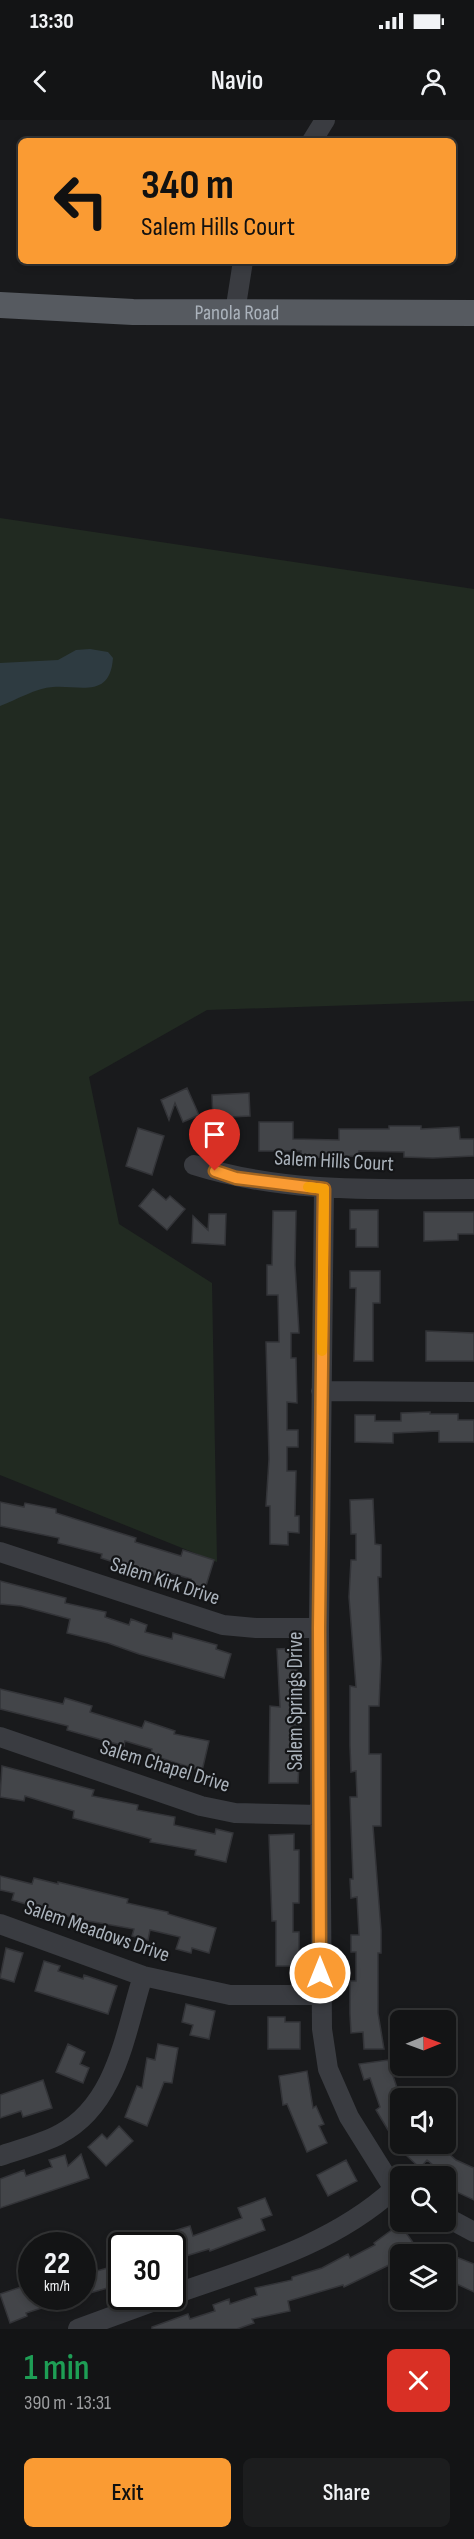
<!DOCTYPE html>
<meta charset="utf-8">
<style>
:root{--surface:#131415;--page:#1c1d1e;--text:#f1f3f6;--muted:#9d9ea0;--line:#323334;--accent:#fa9b33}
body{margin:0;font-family:"Sofia Sans Condensed",sans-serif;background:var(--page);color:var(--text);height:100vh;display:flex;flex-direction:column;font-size:22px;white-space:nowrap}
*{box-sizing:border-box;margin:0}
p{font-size:20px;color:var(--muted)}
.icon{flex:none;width:33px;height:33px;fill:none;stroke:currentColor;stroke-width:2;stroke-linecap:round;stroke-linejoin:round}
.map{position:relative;height:2209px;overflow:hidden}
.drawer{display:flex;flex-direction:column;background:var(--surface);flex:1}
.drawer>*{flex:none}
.hud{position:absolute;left:18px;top:18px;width:438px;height:126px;border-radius:9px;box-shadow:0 3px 9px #0003,0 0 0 2px var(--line);background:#fa9b33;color:#111;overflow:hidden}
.needle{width:39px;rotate:89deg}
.controls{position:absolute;left:390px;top:1890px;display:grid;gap:12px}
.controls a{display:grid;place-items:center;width:66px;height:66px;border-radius:9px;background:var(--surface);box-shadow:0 3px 9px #0003,0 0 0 2px var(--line);font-size:30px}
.speed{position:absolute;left:18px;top:2112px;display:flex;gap:12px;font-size:30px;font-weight:700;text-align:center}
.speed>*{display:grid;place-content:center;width:78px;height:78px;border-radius:50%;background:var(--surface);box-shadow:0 3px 9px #0003,0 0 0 2px var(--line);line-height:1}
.speed small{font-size:15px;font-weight:400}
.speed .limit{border:3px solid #111;border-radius:9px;background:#fff;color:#111}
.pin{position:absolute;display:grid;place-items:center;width:51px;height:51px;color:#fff;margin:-62px -26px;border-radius:50% 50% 50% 0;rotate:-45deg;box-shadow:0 0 6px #0007}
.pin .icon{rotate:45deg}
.me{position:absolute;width:66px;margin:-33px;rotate:0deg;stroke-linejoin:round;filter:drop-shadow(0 0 4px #0008)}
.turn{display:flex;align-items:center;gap:21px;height:126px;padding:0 24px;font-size:27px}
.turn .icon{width:78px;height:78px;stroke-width:2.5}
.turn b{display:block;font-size:42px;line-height:51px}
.round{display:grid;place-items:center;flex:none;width:63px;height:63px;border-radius:9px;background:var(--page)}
.head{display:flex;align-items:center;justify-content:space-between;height:102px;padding:0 24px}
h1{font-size:36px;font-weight:600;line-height:45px;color:#1e9e55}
.primary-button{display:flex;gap:12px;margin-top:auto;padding:12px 24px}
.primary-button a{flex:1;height:69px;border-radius:9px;background:var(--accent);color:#111;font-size:24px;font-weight:600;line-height:69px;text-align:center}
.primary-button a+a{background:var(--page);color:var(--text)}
.status{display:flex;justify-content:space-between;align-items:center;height:42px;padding:0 30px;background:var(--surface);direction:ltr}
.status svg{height:16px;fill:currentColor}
header{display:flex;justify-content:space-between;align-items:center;height:78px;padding:0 24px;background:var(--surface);font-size:27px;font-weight:600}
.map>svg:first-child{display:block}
</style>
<div class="status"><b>13:30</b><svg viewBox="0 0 49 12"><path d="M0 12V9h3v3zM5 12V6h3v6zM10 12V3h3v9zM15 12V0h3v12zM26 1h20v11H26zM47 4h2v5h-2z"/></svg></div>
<header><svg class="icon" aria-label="back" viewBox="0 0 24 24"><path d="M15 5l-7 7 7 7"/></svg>Navio<svg class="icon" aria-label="person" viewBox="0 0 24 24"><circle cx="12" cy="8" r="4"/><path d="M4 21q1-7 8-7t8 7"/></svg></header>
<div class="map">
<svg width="474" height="2209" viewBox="0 0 474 2209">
<rect width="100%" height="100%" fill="#191a1c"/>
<path fill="#212a21" d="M0,398L474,469V881L207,890L89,957L119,1104L212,1163L217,1442L0,1355Z"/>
<path fill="#2e3b41" d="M90,529L108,532L113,538C110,579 80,565 53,567C36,568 16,580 0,586V543L58,540L76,530Z"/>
<path fill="#434549" stroke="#333438" stroke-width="1.5" d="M187,968L199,995L183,1002L175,983L169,1000L161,980Z
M249,973L250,996L231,997L232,1002H213L212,975Z
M259,1002H293V1019L339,1020V1009H389V1006H421V1009L459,1007L460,1019H474V1036L433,1038L404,1037V1032L359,1031V1036L301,1038V1031H259Z
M138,1008L164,1016L152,1055L126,1046Z
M153,1069L166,1080L170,1076L185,1089L167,1110L139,1086Z
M350,1090H378V1127H356V1109H350Z
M273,1091H296L295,1145L299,1213H291V1238H296L297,1283L287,1282V1310H298V1327H287V1351H296L295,1396H299V1413L288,1412V1425L270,1424V1386H266L269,1339L266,1222H279L278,1175H267V1145H272Z
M424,1092H474V1114H458V1120L424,1121Z
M209,1094H226L225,1125L192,1123L193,1096L208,1110Z
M350,1151H380V1183H373V1241H354L356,1168H350Z
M426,1211L474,1213V1241H426Z
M430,1292V1294H458V1300H474V1322H439V1311L393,1313V1323L355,1322V1295H375V1301H401V1293Z
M373,1379L375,1424L381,1425V1457H378L381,1539L379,1586H369V1634H381V1706H373L381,1810V1833H378V1893L384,1929H364L363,1912L351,1913L350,1894V1861H356V1832H351V1815H359L357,1777L351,1778L350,1759H353L350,1677H357L356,1651L351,1652L350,1626V1566L356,1567L349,1477L351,1440H356V1414H351L350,1380Z
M0,1382L24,1387L25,1383L56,1389V1393L136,1418L135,1422L181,1436L183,1430L214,1440L205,1469L189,1464L191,1459L167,1452L165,1459L101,1438L102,1434L58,1423L59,1418L0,1406Z
M0,1461L66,1478L65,1483L106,1492L105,1497L129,1505L131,1499L147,1505L145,1512L172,1519L173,1513L217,1525L216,1529L231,1534L224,1558L139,1534L108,1523L67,1513L70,1499L21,1486L0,1484Z
M296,1528L300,1605H292V1644H299L298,1663H269L270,1586L280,1587L277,1529Z
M0,1569L63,1584L65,1578L92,1586L90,1592L142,1608L145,1601L175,1611L174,1614L209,1621L202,1651L151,1635L152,1629L125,1621L124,1626L67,1610L68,1606L0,1589Z
M2,1646L94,1670L92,1676L138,1685L137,1690L175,1697L174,1705L215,1714L216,1709L233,1713L226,1742L195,1735L196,1730L150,1722L151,1719L73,1698L74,1691L25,1676L24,1681L0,1677Z
M294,1714V1730H299V1783H293V1812H299V1846H276V1801H272L269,1715Z
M0,1756L32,1764L34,1758L58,1764V1762L128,1779L127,1783L168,1792V1794L216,1808L209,1833L192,1828L191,1833L176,1829L180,1817L150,1810L148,1820L132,1816L134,1809L77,1799L12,1780L14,1773L0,1770Z
M6,1828L23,1833L14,1862L0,1858Z
M44,1841L60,1846L58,1851L83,1859L84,1855L117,1866L108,1894L35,1871Z
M186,1884L215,1891L209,1919L190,1915L193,1905L182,1902Z
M268,1897H285V1902H300V1929H268Z
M68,1924L85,1932L80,1944L89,1948L83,1963L56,1952Z
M158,1924L178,1928L172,1963L164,1962L147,2006L125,1997L137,1966L142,1968L147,1938L155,1940Z
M388,1940L397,1968L392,1969L400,1984V2030L376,1990L380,1987L370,1958L364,1960L359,1944Z
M307,1951L313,1988L316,1986L324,2004L319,2006L327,2023L307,2032L287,1984L283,1985L279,1956Z
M43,1960L52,1988L23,1997L21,1991L0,1998V1975Z
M119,2006L133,2021L106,2046L88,2027L102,2014L107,2019Z
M418,2024H438L456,2040L474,2048V2080L446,2067V2056L427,2040L420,2048L407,2036Z
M81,2034L89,2058L0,2088V2059L24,2050L26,2056L52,2047L49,2040L65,2035L68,2046Z
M346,2040L357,2061L328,2076L317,2055Z
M265,2078L272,2095L261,2099L265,2110L210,2131L209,2129L186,2136L184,2126H160L157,2116L190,2106L193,2116L242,2098L238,2088Z
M400,2104L416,2127L400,2134V2138L389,2145L344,2167L343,2165L288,2181L290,2191L252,2199L254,2203L237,2209H152V2207L188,2194L190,2199L215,2191L213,2185L229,2179L230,2184L257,2175L255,2168L292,2160V2157L322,2148L348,2134L350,2138L375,2125L374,2123Z
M446,2133L474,2144V2172L446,2159Z
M122,2144V2164L86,2174L82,2155Z
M27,2165L31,2176L70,2179L26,2193L27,2196L10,2203L0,2174Z"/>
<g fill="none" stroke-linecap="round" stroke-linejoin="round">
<path stroke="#3a3c41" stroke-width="20" d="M312,21L325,0
M235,192L243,141
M194,1045C286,1074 379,1069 474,1069
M324,1069L319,1508L322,1909L328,1949L349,1997L394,2069L400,2073
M321,1271L474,1272
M0,1432L223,1505L256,1508H319
M0,1617L201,1686L235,1693L320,1695
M0,1804L143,1856L230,1875H320
M0,2036C20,2029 42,2024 60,2014C117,1984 125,1912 143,1856
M446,2097L474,2112
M172,2175C251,2147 331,2126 394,2069
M78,2209L168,2176"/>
<path stroke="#565a60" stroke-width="26" id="s1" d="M0,185L133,192L474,193"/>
</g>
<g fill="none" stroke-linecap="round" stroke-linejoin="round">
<g stroke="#a26521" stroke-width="15">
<path id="route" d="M215,1051L236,1058L324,1069L319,1508L320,1853"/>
</g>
<use href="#route" stroke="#fa9b33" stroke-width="10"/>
<path stroke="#f59e0b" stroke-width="10" d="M308,1067L324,1069L322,1231"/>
</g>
<g text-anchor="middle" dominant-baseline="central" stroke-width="4.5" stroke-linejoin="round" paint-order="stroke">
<g font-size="21" fill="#abb3bc" stroke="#141517">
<text stroke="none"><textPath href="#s1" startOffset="237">Panola Road</textPath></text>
<text transform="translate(334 1041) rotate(3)">Salem Hills Court</text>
<text transform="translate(165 1461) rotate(18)">Salem Kirk Drive</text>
<text transform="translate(295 1581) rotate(-90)">Salem Springs Drive</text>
<text transform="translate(165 1646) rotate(17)">Salem Chapel Drive</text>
<text transform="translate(97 1811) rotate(19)">Salem Meadows Drive</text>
</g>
</g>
</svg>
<div class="controls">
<a><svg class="needle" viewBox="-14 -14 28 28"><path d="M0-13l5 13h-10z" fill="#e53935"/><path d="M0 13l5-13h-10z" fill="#9d9ea0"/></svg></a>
<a><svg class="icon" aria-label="sound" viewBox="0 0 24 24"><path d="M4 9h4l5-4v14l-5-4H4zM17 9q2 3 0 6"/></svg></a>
<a><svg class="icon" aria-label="search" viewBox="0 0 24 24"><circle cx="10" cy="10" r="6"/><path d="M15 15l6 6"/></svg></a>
<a><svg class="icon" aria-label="layers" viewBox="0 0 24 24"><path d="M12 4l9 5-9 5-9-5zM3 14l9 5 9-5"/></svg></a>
</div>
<div class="speed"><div>22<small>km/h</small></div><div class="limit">30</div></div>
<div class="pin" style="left:215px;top:1051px;background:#d93025"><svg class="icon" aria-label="arrive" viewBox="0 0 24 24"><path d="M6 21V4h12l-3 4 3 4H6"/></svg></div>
<svg class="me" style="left:320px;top:1853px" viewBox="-20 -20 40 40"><circle r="17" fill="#fa9b33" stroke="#fff" stroke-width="3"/><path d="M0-11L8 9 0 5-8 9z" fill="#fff"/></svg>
<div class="hud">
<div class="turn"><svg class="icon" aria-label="left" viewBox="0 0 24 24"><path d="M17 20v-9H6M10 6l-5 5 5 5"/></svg><div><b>340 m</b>Salem Hills Court</div></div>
</div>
</div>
<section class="drawer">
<div class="head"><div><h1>1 min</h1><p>390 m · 13:31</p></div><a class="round" style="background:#d93025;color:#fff"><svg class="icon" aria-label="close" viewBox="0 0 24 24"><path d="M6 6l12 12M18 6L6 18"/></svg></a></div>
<div class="primary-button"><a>Exit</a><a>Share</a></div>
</section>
